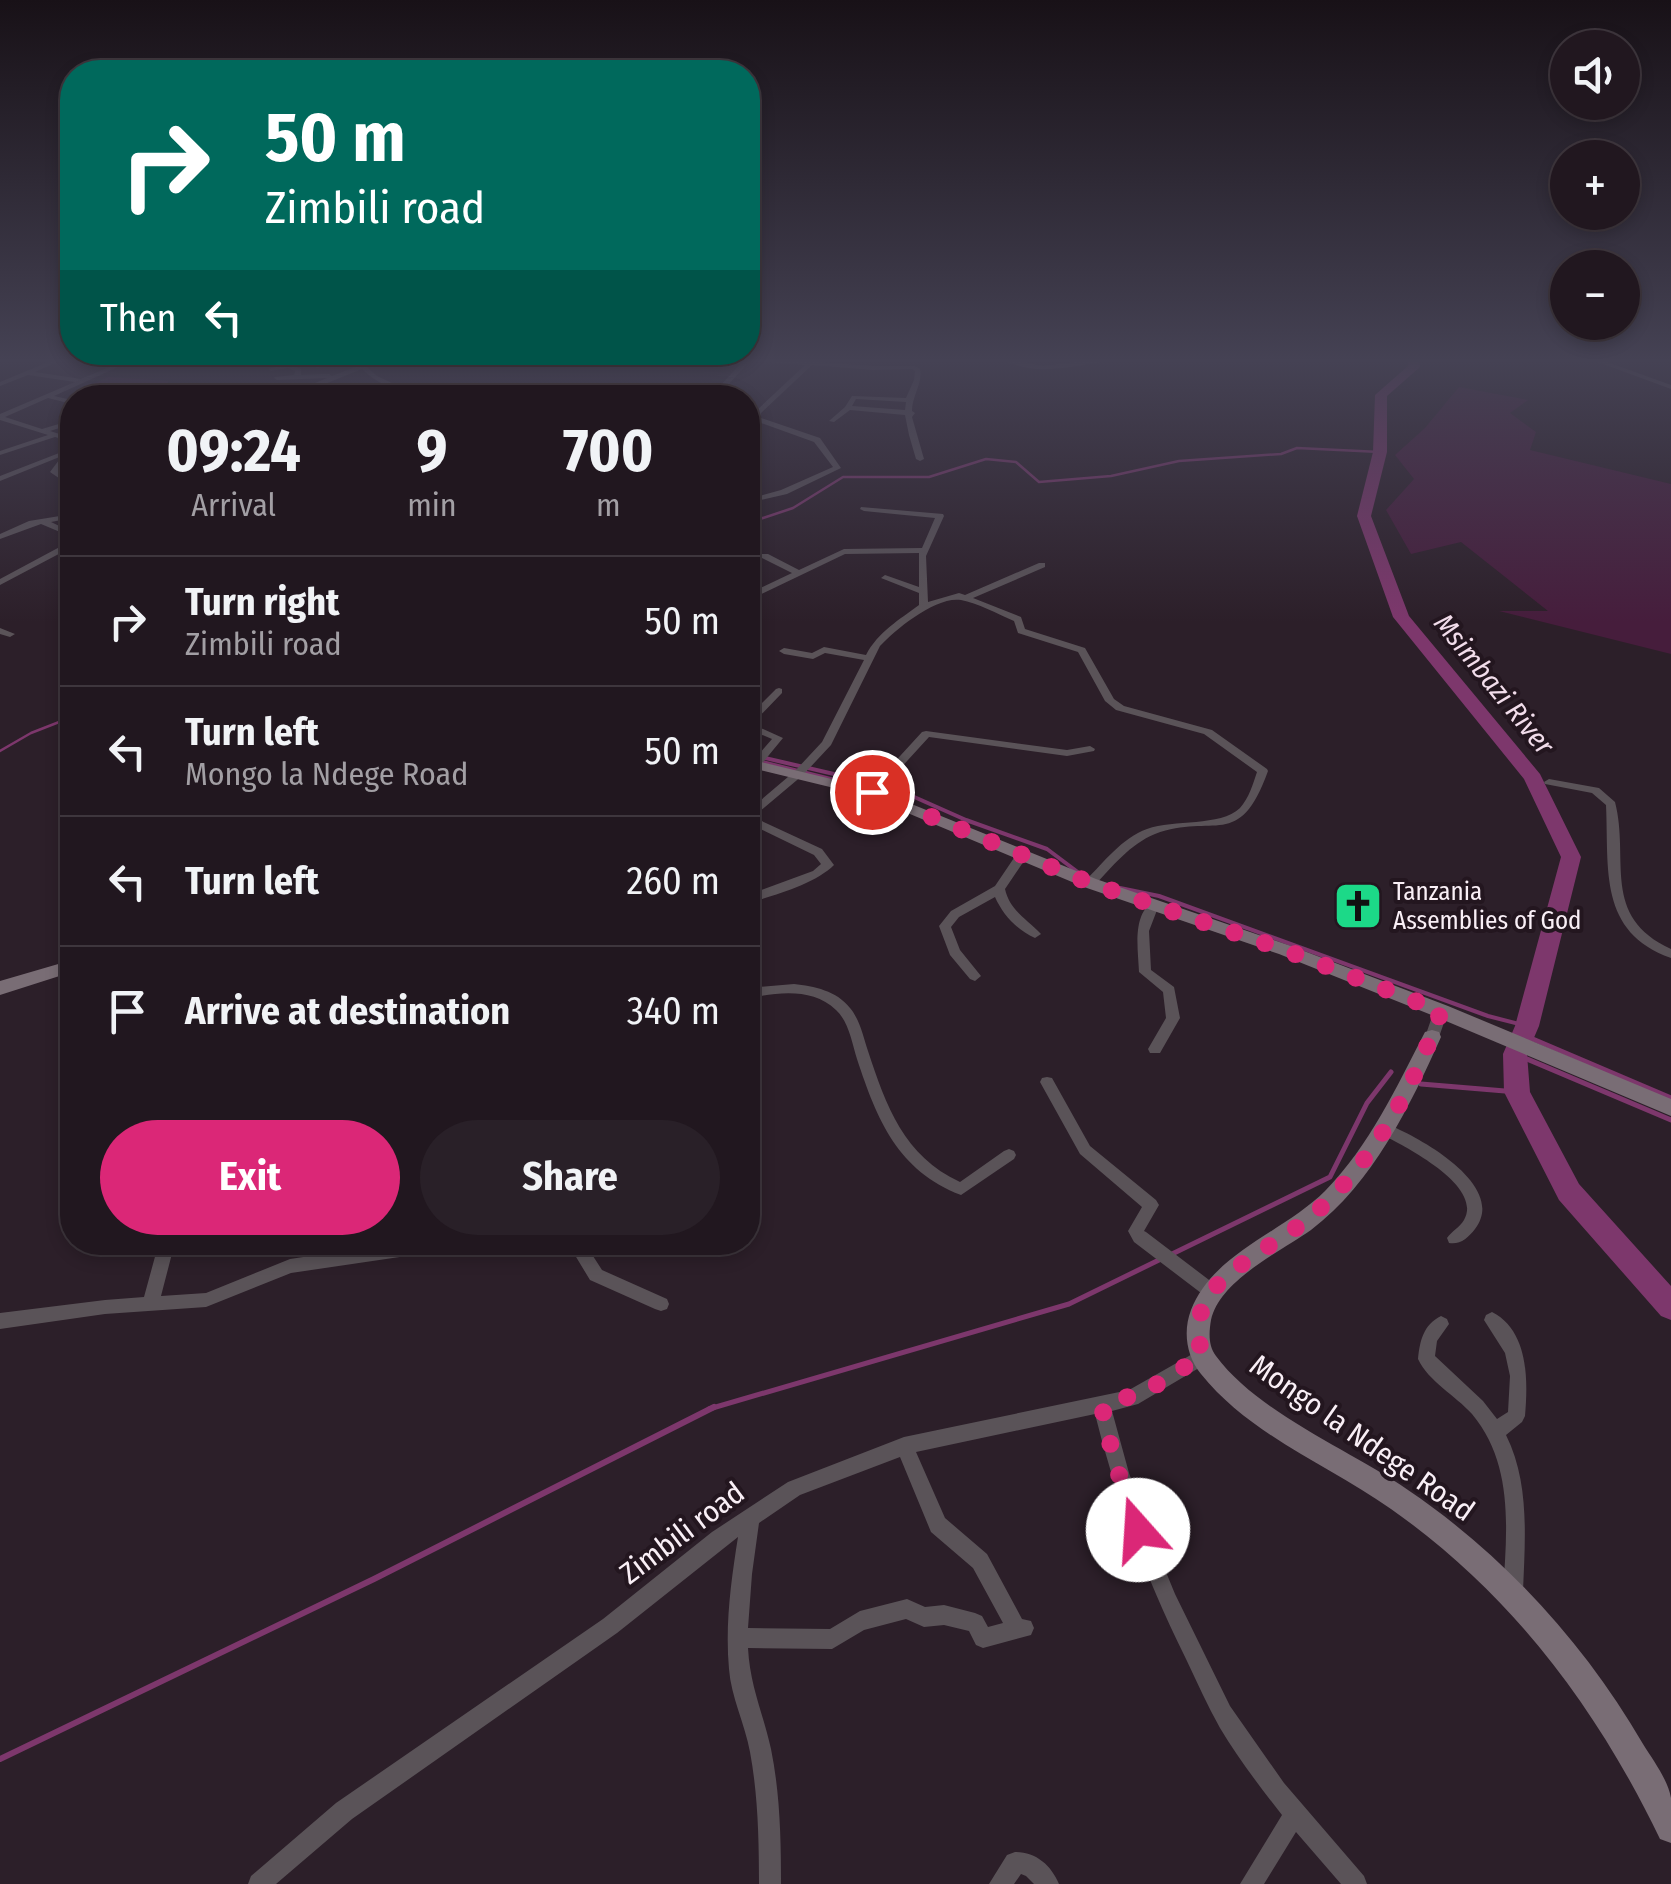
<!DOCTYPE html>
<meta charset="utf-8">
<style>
:root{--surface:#21171f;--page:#292028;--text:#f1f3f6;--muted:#a29fa4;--line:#3e363d;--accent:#db2777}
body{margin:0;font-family:"Fira Sans Condensed",sans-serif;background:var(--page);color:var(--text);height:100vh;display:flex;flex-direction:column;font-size:38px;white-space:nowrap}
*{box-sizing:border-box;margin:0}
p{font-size:32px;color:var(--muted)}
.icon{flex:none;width:55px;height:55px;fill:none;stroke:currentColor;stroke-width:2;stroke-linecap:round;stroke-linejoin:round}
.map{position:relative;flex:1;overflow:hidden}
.side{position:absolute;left:60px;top:385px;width:700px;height:870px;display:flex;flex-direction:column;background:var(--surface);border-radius:40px;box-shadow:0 5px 15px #0003,0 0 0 2px var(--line)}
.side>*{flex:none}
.guide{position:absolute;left:60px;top:60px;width:700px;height:305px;border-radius:40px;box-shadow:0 5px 15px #0003,0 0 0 2px var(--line);background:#00695c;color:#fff;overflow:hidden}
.controls{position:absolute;left:1550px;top:30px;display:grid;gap:20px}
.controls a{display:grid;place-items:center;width:90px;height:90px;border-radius:50%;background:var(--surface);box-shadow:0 5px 15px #0003,0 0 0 2px var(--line);font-size:50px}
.pin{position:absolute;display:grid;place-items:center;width:85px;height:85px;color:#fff;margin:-42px;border:5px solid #fff;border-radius:50%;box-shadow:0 2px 10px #0007}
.me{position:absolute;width:110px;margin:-55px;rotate:341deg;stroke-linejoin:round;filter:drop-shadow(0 0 8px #0008)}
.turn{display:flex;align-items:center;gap:35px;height:210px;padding:0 40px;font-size:45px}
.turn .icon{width:130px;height:130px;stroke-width:2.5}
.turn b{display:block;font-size:70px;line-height:85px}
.then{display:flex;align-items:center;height:95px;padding:0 40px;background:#0003;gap:20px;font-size:38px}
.eta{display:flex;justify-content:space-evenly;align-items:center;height:170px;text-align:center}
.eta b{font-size:60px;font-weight:700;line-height:70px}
.button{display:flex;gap:20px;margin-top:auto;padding:20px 40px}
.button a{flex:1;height:115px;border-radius:60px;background:var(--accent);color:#fff;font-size:40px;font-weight:700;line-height:115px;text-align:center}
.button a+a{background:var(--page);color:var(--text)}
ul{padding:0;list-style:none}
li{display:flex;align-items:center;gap:30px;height:130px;padding:0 40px;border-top:2px solid var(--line)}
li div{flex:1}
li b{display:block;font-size:38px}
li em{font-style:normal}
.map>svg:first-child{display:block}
</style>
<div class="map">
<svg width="1671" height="1884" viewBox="0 0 1671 1884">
<rect width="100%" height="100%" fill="#2c1f29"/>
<path fill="#461d3c" d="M108,377L169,381L155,397L71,395Z
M1459,387L1528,400L1510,413L1536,432L1530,450L1671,484V654L1499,611H1548L1461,542L1411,554L1386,510L1414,479L1395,455L1425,428Z"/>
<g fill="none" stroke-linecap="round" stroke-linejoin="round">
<path stroke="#7d376c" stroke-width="2.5" d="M748,523L793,508L843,477H929L986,459L1016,462L1039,482L1111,476L1179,461L1281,454L1297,448L1380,452
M0,751L31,733L72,717"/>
<path stroke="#7d376c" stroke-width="4" d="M748,754L894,788L966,820L1047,849L1079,873
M762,762L859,786
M1120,888L1159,896L1488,1016L1527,1026
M1522,1035L1534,1040"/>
<path stroke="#7d376c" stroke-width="5" d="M1528,1037L1671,1098
M1515,1054L1671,1120
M1421,1084L1517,1092
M1170,1255L1330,1177L1367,1103L1391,1072
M709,1409L1069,1304L1161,1259"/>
<path stroke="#7d376c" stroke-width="6" d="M0,1759L374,1579L714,1407"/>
<path fill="#7d376c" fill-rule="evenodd" d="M1407,358H1419L1420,367L1387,396V452L1371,516L1409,616L1540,774L1581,857L1539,1026L1527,1054L1530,1092L1579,1184L1671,1286V1320L1661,1316L1559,1200L1504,1092L1503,1054L1515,1026L1561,857L1524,779L1393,617L1357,516L1373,452L1375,395L1408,366Z"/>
<path fill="#5a5358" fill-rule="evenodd" d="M0,358H8L0,362Z
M58,358H66L35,372L81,379L130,358H138L54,396L72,400V404L48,398L5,417L42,429L72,420V424L50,431L72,438V442L55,437L0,455V451L48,435L0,420V414L75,382L28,375L0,386V382Z
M308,358H314L313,362L321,366L318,368L308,364Z
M378,358H386L367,367L377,376L394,384H427L442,389L439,391C403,381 394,399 362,369L290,398H280L327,378L277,380L274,378L275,377L294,375L295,371L288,368L271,371L268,369L289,364L301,369V375L329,374L332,376Z
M703,358H764L873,366H915L920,369C923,383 912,396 912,411L915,413L912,417L924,459L920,461L916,459L909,435L905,415L850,410L834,422L829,421L845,407L852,396L906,398L914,380L915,371L912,369L873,370L812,365L761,413V418L820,438L841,468L787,494L748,503V499L781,490L833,467L814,442L761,423L748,431V426L754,422L756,411L805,365L750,361L716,398H709L743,361L706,360ZM856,399L906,402L905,410L852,406Z
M1001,358L1043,366L1106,358H1177C1157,366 1137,359 1116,361C1077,363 1037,380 1001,358Z
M1587,358H1596L1671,385V389Z
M72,448V453L58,472L72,482V487L50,472L62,456L0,481V476Z
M861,507L943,514L944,516L926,556L928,602L959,593L965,595L1039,563H1045V567L973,598L1021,617L1025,629L1085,648L1114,699L1124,706L1212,730L1267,769L1268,771C1239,852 1214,812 1155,834C1130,844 1112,867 1094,886H1086L1084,883L1086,880C1104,862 1122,838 1147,829C1174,819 1220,827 1240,808C1249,798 1253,784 1257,772L1204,734L1116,710L1105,701L1078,652L1018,633L1014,621C998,614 977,603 961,600C936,596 896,629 880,646L831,745L803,775L753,817L822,849L834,865C815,884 773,896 748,903V895L813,871L821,864L814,855L748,823V811L795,771L822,742L864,660L825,653L813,659L784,654L779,651L784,648L812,653L824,647L866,655C878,632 899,620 919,605V593L881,578L885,575L919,587V553L845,554L751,599L748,600V594L792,573L762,558V554H768L799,570L844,549L922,548L935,518L864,511L860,509Z
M72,514V518L51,522L72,532V537L41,524L0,539V534L29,521Z
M69,542H72V547L0,585V579Z
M0,628L15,634L10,637L0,634Z
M779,688L782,689V693L752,724L783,738L760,766H752V762L772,739L748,729V717L776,689Z
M926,731L1067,750L1090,746L1095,749L1094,751L1067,756L929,737L876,795H868L867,793L868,791L922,732Z
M1549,779L1599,788L1615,802C1630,860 1600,916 1671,949V958C1598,932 1609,869 1606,805L1592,793L1545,784L1544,782Z
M1022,851L1028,855L1005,889C1010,911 1027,919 1041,934L1035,938C1017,930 1003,915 995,897L959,917L951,927L960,950L981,976L975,981L970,979L950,955L939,926L951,911L995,886L1018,852Z
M1153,901L1159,905L1149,931L1151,970L1174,987L1180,1018L1160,1053H1150L1148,1049L1166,1018L1163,992L1139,972C1138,948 1132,916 1153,901Z
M60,965C72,969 72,980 72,991L67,989L54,970Z
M794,984C814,986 837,991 850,1008C860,1020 863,1036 868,1051C886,1106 904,1156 960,1182L1004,1151L1009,1149L1014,1151L1016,1155L1014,1159L961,1195C898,1171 877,1120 857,1059C852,1043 849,1022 836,1010C812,987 777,993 748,998V988Z
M1441,1006L1446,1008L1448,1011L1439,1037L1437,1041H1427L1425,1037L1434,1011L1436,1008Z
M1047,1077L1052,1078L1090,1146L1156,1200L1159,1205L1144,1231L1146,1232L1217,1286L1219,1291L1217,1296L1211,1298L1205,1296L1134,1242L1128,1231L1142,1207L1080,1154L1040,1082L1042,1078Z
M1384,1123C1416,1135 1509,1185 1475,1229C1468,1238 1460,1245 1449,1243L1447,1238C1452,1231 1460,1227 1464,1220C1484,1185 1402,1145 1379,1133L1377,1129L1379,1125Z
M159,1242H175L161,1296L206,1293L290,1259L403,1242H462L460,1247L454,1249L291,1273L206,1307L105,1314L0,1329V1313L105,1300L144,1297Z
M567,1242H584L602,1270L667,1299L669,1304L667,1309L661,1311L655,1309L590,1280Z
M1492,1312C1529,1331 1528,1381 1525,1416L1522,1422L1506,1435C1530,1483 1525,1539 1523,1592L1520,1599L1513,1602L1506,1599L1503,1592C1507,1531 1514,1464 1472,1414C1455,1395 1429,1382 1418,1359C1420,1341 1423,1325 1441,1316L1447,1319L1449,1324L1437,1341L1435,1356L1483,1401L1497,1419L1508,1412L1510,1376L1505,1353L1484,1320L1486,1315Z
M1203,1348L1209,1350L1211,1356L1209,1362L1138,1404L1112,1411L1129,1473L1152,1538L1175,1594L1230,1706L1284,1783L1364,1876L1367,1884H1341L1296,1832L1264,1884H1240L1282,1815C1260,1787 1238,1758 1220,1728C1207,1705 1197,1682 1186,1659C1147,1580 1116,1499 1095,1414L916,1452L945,1518L987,1554L1022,1619L1031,1621L1034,1628L1031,1635L983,1648L976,1645L969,1631L944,1625L924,1627L906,1619L864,1630L832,1649L748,1648C750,1686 763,1713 771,1749C780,1793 781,1839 781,1884H759C759,1840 758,1795 750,1752C745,1724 731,1697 729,1669C725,1625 731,1581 738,1537L617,1633L352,1819L276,1884H248L251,1876L336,1803L603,1619L712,1532L788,1482L904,1437L1129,1390ZM900,1457L931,1532L973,1568L1003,1623L988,1627L982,1616L975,1613L944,1605L925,1607L907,1599L860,1611L830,1629L748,1628L752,1574L759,1523L800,1495Z
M1015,1852C1036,1852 1051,1865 1059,1884H1034L1026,1876L1021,1874L1014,1884H989L1007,1855Z"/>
<path fill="#796d75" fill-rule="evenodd" d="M748,759L877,790L1096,879L1291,946L1448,1006L1671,1099V1116L1434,1016L1279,954L1084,887L867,796L748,767Z
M72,960V972L0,995V981Z
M1432,1030L1439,1032L1441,1037C1410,1106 1373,1183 1311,1230C1280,1252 1220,1280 1211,1320C1209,1332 1208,1346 1216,1356C1258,1413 1350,1450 1408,1490C1504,1555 1585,1644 1643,1744C1653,1760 1668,1780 1671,1798C1671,1812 1671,1829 1671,1843L1660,1839C1597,1708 1511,1593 1391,1509C1328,1465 1250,1435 1201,1374C1186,1356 1183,1331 1191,1310C1213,1253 1284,1232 1325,1191C1370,1145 1396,1088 1425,1032Z"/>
</g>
<linearGradient id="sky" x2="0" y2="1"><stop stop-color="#181117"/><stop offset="0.58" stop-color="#454254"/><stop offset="1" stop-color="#454254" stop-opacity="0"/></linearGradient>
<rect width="1671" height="622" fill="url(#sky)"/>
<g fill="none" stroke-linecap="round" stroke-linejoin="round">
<path stroke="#db2777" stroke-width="18" stroke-dasharray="0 32.4" d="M872,792L1090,883L1285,950L1441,1011C1415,1084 1374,1161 1316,1212C1285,1240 1239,1259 1212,1291C1196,1310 1197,1335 1202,1356L1151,1388L1102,1407L1114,1460L1138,1530"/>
</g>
<defs>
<g id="church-square" transform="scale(2.5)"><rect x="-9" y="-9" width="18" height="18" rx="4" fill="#1cd988" stroke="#23161f"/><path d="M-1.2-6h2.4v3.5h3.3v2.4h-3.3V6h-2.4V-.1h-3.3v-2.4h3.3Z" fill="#111"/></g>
</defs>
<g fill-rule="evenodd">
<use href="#church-square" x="1358" y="906"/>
</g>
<g text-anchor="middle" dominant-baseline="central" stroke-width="8" stroke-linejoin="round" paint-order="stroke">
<g font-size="25" fill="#f9eff6" stroke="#23161f" text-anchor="start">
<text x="1393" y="892">Tanzania<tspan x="1393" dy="29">Assemblies of God</tspan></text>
</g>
<g font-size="28" font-style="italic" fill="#f2ddeb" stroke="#23161f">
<text transform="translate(1494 684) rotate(51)">Msimbazi River</text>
</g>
<g font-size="30" fill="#f9eff6" stroke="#23161f">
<text transform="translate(1362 1438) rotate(35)">Mongo la Ndege Road</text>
<text transform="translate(682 1533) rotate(-37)">Zimbili road</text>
</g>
</g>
</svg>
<div class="controls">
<a><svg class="icon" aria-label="sound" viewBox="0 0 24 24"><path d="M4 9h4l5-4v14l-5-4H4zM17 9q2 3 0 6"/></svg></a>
<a>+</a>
<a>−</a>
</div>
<div class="pin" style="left:872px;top:792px;background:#d93025"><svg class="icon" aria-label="arrive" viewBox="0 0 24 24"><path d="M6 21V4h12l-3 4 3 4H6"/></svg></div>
<svg class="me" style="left:1138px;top:1530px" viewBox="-20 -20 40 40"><circle r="19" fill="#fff"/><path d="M0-13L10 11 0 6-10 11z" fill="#db2777"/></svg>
<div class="guide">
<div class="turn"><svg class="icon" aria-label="right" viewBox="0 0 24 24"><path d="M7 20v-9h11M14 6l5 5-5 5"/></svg><div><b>50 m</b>Zimbili road</div></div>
<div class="then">Then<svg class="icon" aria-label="left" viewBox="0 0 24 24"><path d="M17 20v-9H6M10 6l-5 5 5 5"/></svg></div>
</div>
<section class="side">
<div class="eta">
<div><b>09:24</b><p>Arrival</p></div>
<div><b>9</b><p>min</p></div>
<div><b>700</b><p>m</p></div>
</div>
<ul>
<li><svg class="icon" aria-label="right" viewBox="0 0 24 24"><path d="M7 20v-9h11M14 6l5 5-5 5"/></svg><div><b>Turn right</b><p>Zimbili road</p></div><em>50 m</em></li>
<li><svg class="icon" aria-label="left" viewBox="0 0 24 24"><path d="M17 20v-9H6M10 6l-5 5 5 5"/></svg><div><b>Turn left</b><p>Mongo la Ndege Road</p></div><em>50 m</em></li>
<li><svg class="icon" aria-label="left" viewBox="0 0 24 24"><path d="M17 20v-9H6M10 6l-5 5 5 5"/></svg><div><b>Turn left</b></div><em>260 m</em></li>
<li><svg class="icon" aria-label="arrive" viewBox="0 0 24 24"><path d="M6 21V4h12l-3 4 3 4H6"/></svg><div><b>Arrive at destination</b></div><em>340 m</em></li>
</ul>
<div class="button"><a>Exit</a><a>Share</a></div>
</section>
</div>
